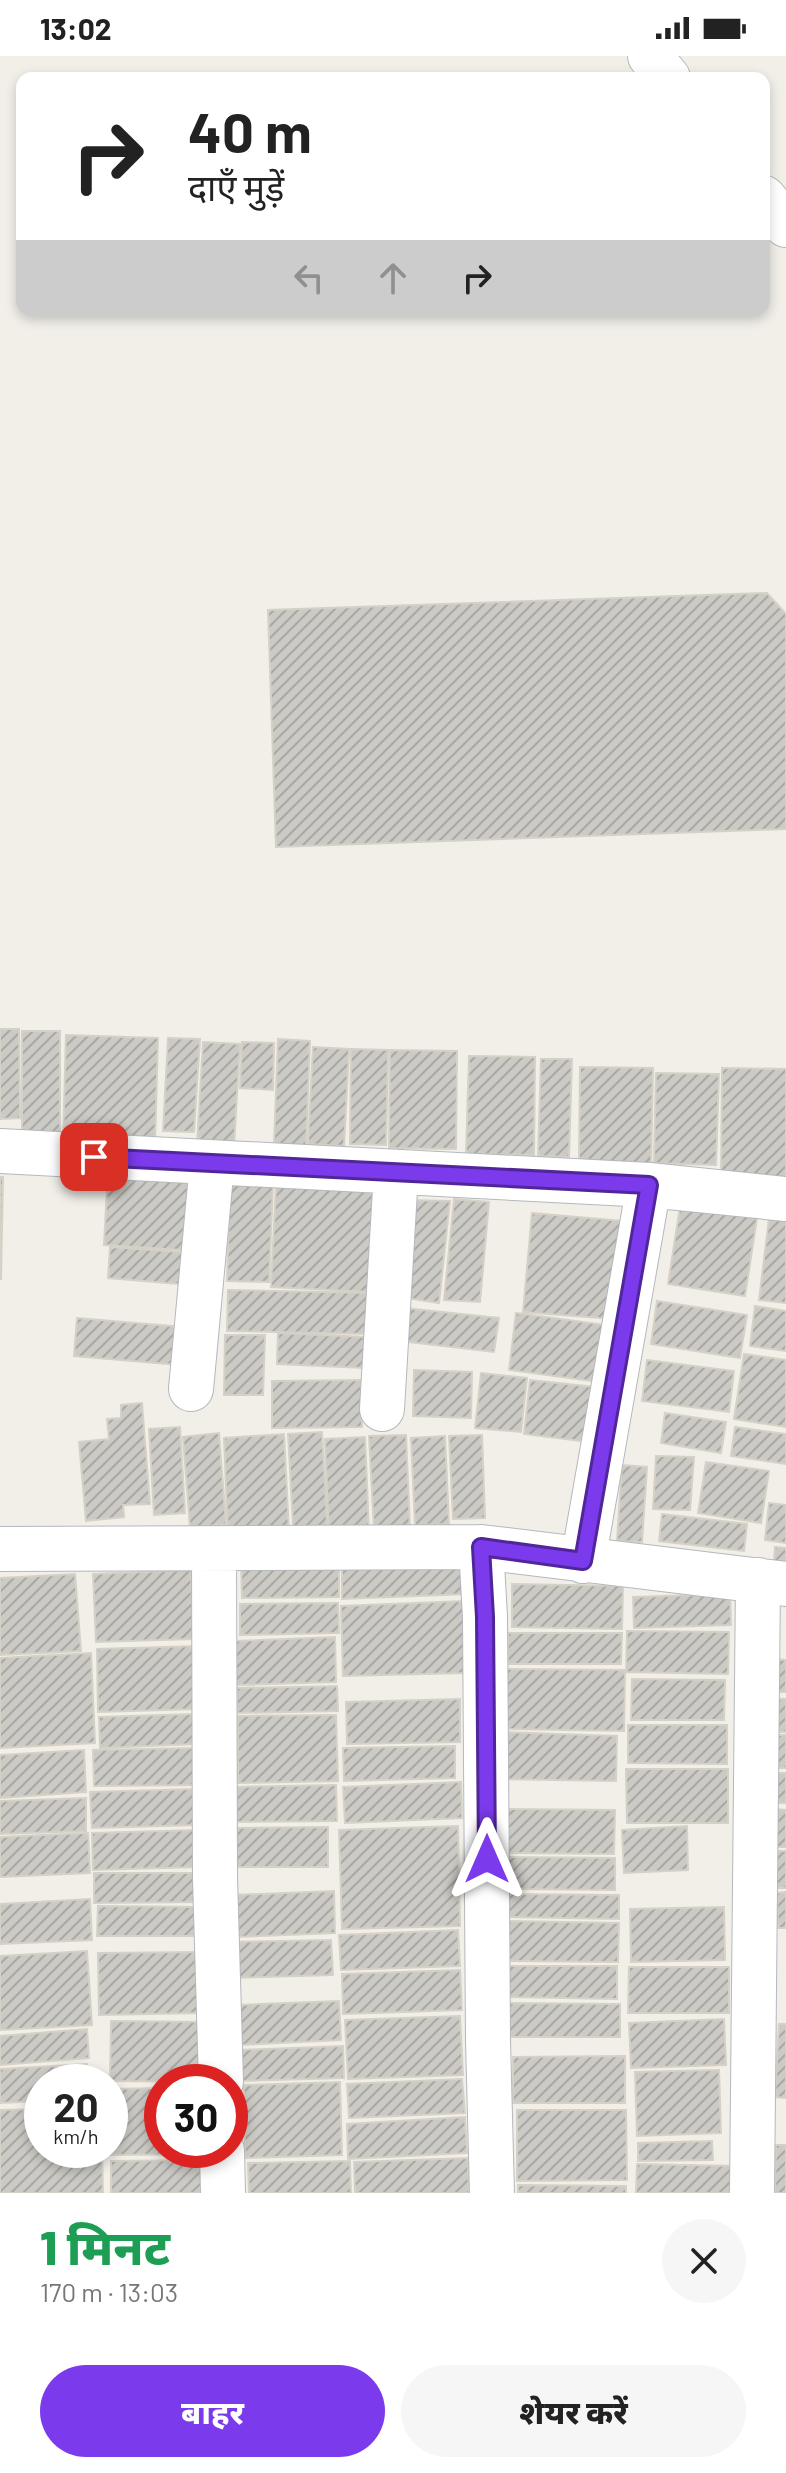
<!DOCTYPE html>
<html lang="hi">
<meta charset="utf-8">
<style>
:root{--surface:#fff;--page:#f6f6f6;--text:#222;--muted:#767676;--accent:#7c3aed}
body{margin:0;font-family:Barlow,"Noto Sans Devanagari",sans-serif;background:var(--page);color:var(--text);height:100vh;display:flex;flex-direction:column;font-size:30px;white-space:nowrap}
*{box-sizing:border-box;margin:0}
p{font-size:26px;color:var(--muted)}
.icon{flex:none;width:44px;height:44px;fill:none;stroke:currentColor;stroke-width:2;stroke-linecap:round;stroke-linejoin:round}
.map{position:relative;height:2137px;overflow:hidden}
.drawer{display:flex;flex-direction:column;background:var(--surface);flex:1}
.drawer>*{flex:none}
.top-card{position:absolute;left:16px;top:16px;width:754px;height:244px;border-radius:16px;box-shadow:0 4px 12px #0003;background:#fff;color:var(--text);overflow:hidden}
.speed{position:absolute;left:24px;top:2008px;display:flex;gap:16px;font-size:40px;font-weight:700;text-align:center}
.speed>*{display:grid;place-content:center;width:104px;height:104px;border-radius:50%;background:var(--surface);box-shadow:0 4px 12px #0003;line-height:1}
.speed small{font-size:20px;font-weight:400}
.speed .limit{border:12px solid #d22;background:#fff;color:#111}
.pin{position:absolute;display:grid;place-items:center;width:68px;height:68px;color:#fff;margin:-34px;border-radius:16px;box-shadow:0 4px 12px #0006}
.me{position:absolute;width:88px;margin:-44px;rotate:0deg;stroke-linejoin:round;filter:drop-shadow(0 0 6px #0008)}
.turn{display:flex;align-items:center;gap:28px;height:168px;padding:0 40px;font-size:36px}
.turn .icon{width:104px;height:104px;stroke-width:2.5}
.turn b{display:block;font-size:56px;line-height:68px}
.lanes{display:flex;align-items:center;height:76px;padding:0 40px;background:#0003;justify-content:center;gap:40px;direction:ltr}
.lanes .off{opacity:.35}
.round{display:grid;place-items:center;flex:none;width:84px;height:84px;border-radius:42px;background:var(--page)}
.headline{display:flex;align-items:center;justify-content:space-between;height:136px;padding:0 40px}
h1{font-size:48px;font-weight:800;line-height:60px;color:#1e9e55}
.cta{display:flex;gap:16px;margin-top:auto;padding:16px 40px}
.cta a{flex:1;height:92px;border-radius:48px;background:var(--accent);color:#fff;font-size:32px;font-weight:800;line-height:92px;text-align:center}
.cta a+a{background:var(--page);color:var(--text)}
.status{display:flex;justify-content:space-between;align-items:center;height:56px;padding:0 40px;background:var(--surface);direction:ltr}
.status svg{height:22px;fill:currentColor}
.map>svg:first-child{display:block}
</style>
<div class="status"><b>13:02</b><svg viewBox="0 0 49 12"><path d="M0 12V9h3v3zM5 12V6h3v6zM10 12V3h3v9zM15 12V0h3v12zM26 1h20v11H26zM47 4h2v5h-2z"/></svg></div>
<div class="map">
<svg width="786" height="2137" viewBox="0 0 786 2137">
<defs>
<pattern id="building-hatch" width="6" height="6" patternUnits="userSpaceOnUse" patternTransform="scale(2)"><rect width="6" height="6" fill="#cccac5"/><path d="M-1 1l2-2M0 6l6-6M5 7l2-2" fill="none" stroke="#a9a8a4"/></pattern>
</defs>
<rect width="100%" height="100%" fill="#f1efe8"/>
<path fill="url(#building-hatch)" stroke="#d6d1c6" stroke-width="2" d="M767,537L786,558V773L276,791L268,554Z
M0,973H19L20,1062L0,1063Z
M22,975H60V1081H22Z
M66,979L158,982L155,1088L63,1086Z
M168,982L200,983L194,1076L163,1075Z
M278,983L310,985L306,1090L274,1088Z
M203,986L240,988L234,1090L197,1088Z
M242,986L274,987L273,1034L240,1032Z
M313,991L349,993L344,1090L308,1088Z
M351,993L388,994L386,1089L350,1088Z
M390,994L457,995L456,1093L389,1092Z
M469,1000L535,1001L534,1099L466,1098Z
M541,1003H572L569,1101L538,1100Z
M580,1011L653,1012L651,1111L579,1110Z
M722,1012L786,1013V1129L721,1128Z
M656,1017L719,1018L716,1109L654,1107Z
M108,1112L202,1118L197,1195L104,1189Z
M0,1121H3L1,1223H0Z
M230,1126L273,1128L269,1226L227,1225Z
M276,1129L378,1134L373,1236L271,1231Z
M682,1138L759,1149L745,1240L668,1228Z
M454,1143L489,1146L480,1246L444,1244Z
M405,1144L450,1145L439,1247L400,1241Z
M770,1154L786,1156V1247L759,1244Z
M532,1157L622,1165L613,1263L523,1256Z
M110,1191L193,1197L190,1229L108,1222Z
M228,1234L370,1237L369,1278L227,1275Z
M657,1245L747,1259L740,1302L651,1288Z
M755,1250L786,1255V1295L750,1290Z
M404,1252L499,1262L494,1296L401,1285Z
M516,1257L606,1269L598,1326L509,1314Z
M77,1262L182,1271L179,1309L74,1300Z
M278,1277L366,1281L364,1312L277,1308Z
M225,1279H265L263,1339H224Z
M744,1298L786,1304V1371L734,1363Z
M647,1304L734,1315L729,1356L642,1345Z
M414,1314L472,1316L471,1362L413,1360Z
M481,1317L527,1322L521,1376L475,1372Z
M361,1324L362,1371L272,1372V1325Z
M530,1324L595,1331L588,1386L524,1378Z
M142,1347L150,1448L123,1449L124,1461L86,1465L79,1386L109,1383L107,1363L121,1362V1349Z
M665,1357L726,1366L721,1397L661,1387Z
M180,1371L185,1457L154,1459L149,1373Z
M735,1371L786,1378V1408L731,1400Z
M322,1376L328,1484L294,1486L288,1378Z
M219,1377L226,1468L190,1472L183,1381Z
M284,1378L289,1475L228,1479L224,1382Z
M406,1379L410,1472L374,1474L369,1380Z
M482,1379L485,1462L453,1463L449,1380Z
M445,1380L449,1468L415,1469L411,1382Z
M365,1381L369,1476L329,1477L325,1383Z
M656,1400L694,1401L690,1454L653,1453Z
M706,1406L769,1415L761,1467L698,1457Z
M622,1409L647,1411L642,1486L617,1485Z
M769,1447L786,1449V1487L765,1484Z
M662,1458L747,1468L744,1495L659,1485Z
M775,1491L786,1492V1519L773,1518Z
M339,1502V1541L242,1542L241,1505Z
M466,1502L467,1538L342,1543V1507Z
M191,1514L193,1583L96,1586L93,1518Z
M75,1518L81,1595L0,1599V1522Z
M512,1528L623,1530L622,1573L512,1571Z
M730,1538L731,1569L634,1572L633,1541Z
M464,1545L465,1617L343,1620L341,1550Z
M338,1547L339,1577L240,1579V1548Z
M627,1575L729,1576L728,1618L626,1616Z
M508,1577H622L621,1608H508Z
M335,1581L336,1626L236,1629L234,1585Z
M197,1590L198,1653L98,1656L97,1593Z
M91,1597L95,1687L0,1692V1602Z
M773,1603L786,1604V1636H773Z
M505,1613L625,1614L624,1675L504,1673Z
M632,1623L725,1624L724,1664H631Z
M337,1630L338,1655L237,1657V1632Z
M460,1643V1686L347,1688L346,1646Z
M773,1643H786V1676H774Z
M194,1658L196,1688L100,1692L99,1661Z
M336,1659L338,1725L238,1727V1660Z
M628,1669H727V1708L628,1707Z
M501,1676L617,1680L616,1725L500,1723Z
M769,1679H786V1712H769Z
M455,1690V1722L344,1725L343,1692Z
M197,1692L198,1729L94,1730L93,1694Z
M84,1694L86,1736L0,1742V1699Z
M626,1713H728V1767H627Z
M773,1717H786V1747H772Z
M461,1726L462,1762L345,1767L343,1731Z
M336,1729L337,1765L234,1766L233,1731Z
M196,1733L197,1769L92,1772L90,1736Z
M86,1742V1775L0,1778V1745Z
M504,1753L615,1754L614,1798L504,1797Z
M775,1753L786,1754V1791H775Z
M458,1770L460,1870L342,1873L339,1774Z
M687,1770L688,1814L624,1817L622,1774Z
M328,1771V1811H228L227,1772Z
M198,1774L199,1811L93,1814L92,1777Z
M88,1777L90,1817L0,1821V1781Z
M775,1795H786V1832H775Z
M500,1801L615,1802V1834L499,1833Z
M94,1817H201V1846L94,1847Z
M334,1835L335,1877L234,1881L233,1839Z
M786,1836V1872H778L777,1837Z
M506,1838L619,1839V1863L506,1861Z
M90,1843L92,1884L0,1888V1848Z
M98,1850L204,1851L203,1880H97Z
M724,1851L725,1904L631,1906L630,1853Z
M504,1865L619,1867L618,1906L504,1905Z
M458,1874L460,1910L341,1914L339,1879Z
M331,1884L333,1919L232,1922L230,1886Z
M87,1895L92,1969L0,1974V1900Z
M199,1896L201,1957L99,1959L98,1897Z
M509,1910H617V1943L509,1941Z
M629,1911H729V1957H628Z
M460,1914L462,1954L343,1958L342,1918Z
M339,1945L341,1984L240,1989L238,1949Z
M508,1947L620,1948V1981H508Z
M460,1960L463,2019L348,2023L345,1964Z
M724,1963L726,2009L631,2012L629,1967Z
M111,1965L208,1966L209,2026L110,2025Z
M779,1968H786V2042L775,2041Z
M87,1973L89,2002L0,2009V1980Z
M343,1990L344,2022L240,2025L239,1994Z
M625,2000V2047H513V2001Z
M87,2008L88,2026H42V2045L0,2047V2013Z
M719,2014L721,2077L637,2080L635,2016Z
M462,2023L465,2057L349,2062L347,2028Z
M340,2026L342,2099L245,2102L244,2029Z
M162,2032V2094H210V2098L109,2099L110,2033Z
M42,2053V2094H102L103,2137H0V2054Z
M517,2054H626L627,2124L517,2125Z
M465,2061L467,2097L348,2103L347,2068Z
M712,2085L713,2104L638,2105V2087Z
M776,2089H786V2137H775Z
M468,2102L469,2137H355L354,2106Z
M207,2104L208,2137H111V2105Z
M350,2105L351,2137H249L248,2107Z
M637,2108L735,2110L734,2137H636Z
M518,2129L626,2130V2137H518Z"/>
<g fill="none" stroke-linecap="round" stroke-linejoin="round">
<g stroke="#b5b8bc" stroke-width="46">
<path id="minor" d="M0,1095L649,1129L786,1143
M191,1333L212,1108
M382,1353L396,1117
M481,1491L485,1561L488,1984L492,2137
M0,1493L481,1491L786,1528
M214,1494L215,1821L221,2026
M583,1505L649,1129
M222,2094L223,2137
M752,2137L758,1524"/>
</g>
<g stroke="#b6babf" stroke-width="46">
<path id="secondary" d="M650,0L668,22
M764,142L786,169"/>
</g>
<use href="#minor" stroke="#fff" stroke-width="44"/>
<use href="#secondary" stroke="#fff" stroke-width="44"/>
</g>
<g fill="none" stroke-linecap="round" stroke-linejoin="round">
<g stroke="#51269a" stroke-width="20">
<path id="route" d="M94,1101L649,1129L583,1505L481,1491L485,1561L487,1803"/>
</g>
<use href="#route" stroke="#7c3aed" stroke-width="14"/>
</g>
</svg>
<div class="speed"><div>20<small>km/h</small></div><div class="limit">30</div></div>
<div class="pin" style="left:94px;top:1101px;background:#d93025"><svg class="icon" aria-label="arrive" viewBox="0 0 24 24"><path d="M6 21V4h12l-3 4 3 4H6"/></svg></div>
<svg class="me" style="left:487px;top:1803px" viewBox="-20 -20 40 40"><path d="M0-17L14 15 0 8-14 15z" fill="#7c3aed" stroke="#fff" stroke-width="4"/></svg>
<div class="top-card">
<div class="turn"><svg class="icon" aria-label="right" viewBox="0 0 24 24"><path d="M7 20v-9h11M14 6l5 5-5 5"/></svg><div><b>40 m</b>दाएँ मुड़ें</div></div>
<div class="lanes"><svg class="icon off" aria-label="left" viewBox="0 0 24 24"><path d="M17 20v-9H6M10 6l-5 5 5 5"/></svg><svg class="icon off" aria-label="ahead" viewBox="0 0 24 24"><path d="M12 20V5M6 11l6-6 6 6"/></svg><svg class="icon" aria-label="right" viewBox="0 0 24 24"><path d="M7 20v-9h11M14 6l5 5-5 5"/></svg></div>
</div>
</div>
<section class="drawer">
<div class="headline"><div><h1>1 मिनट</h1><p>170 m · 13:03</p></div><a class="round"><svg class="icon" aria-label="close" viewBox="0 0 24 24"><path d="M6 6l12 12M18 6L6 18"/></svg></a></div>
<div class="cta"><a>बाहर</a><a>शेयर करें</a></div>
</section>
